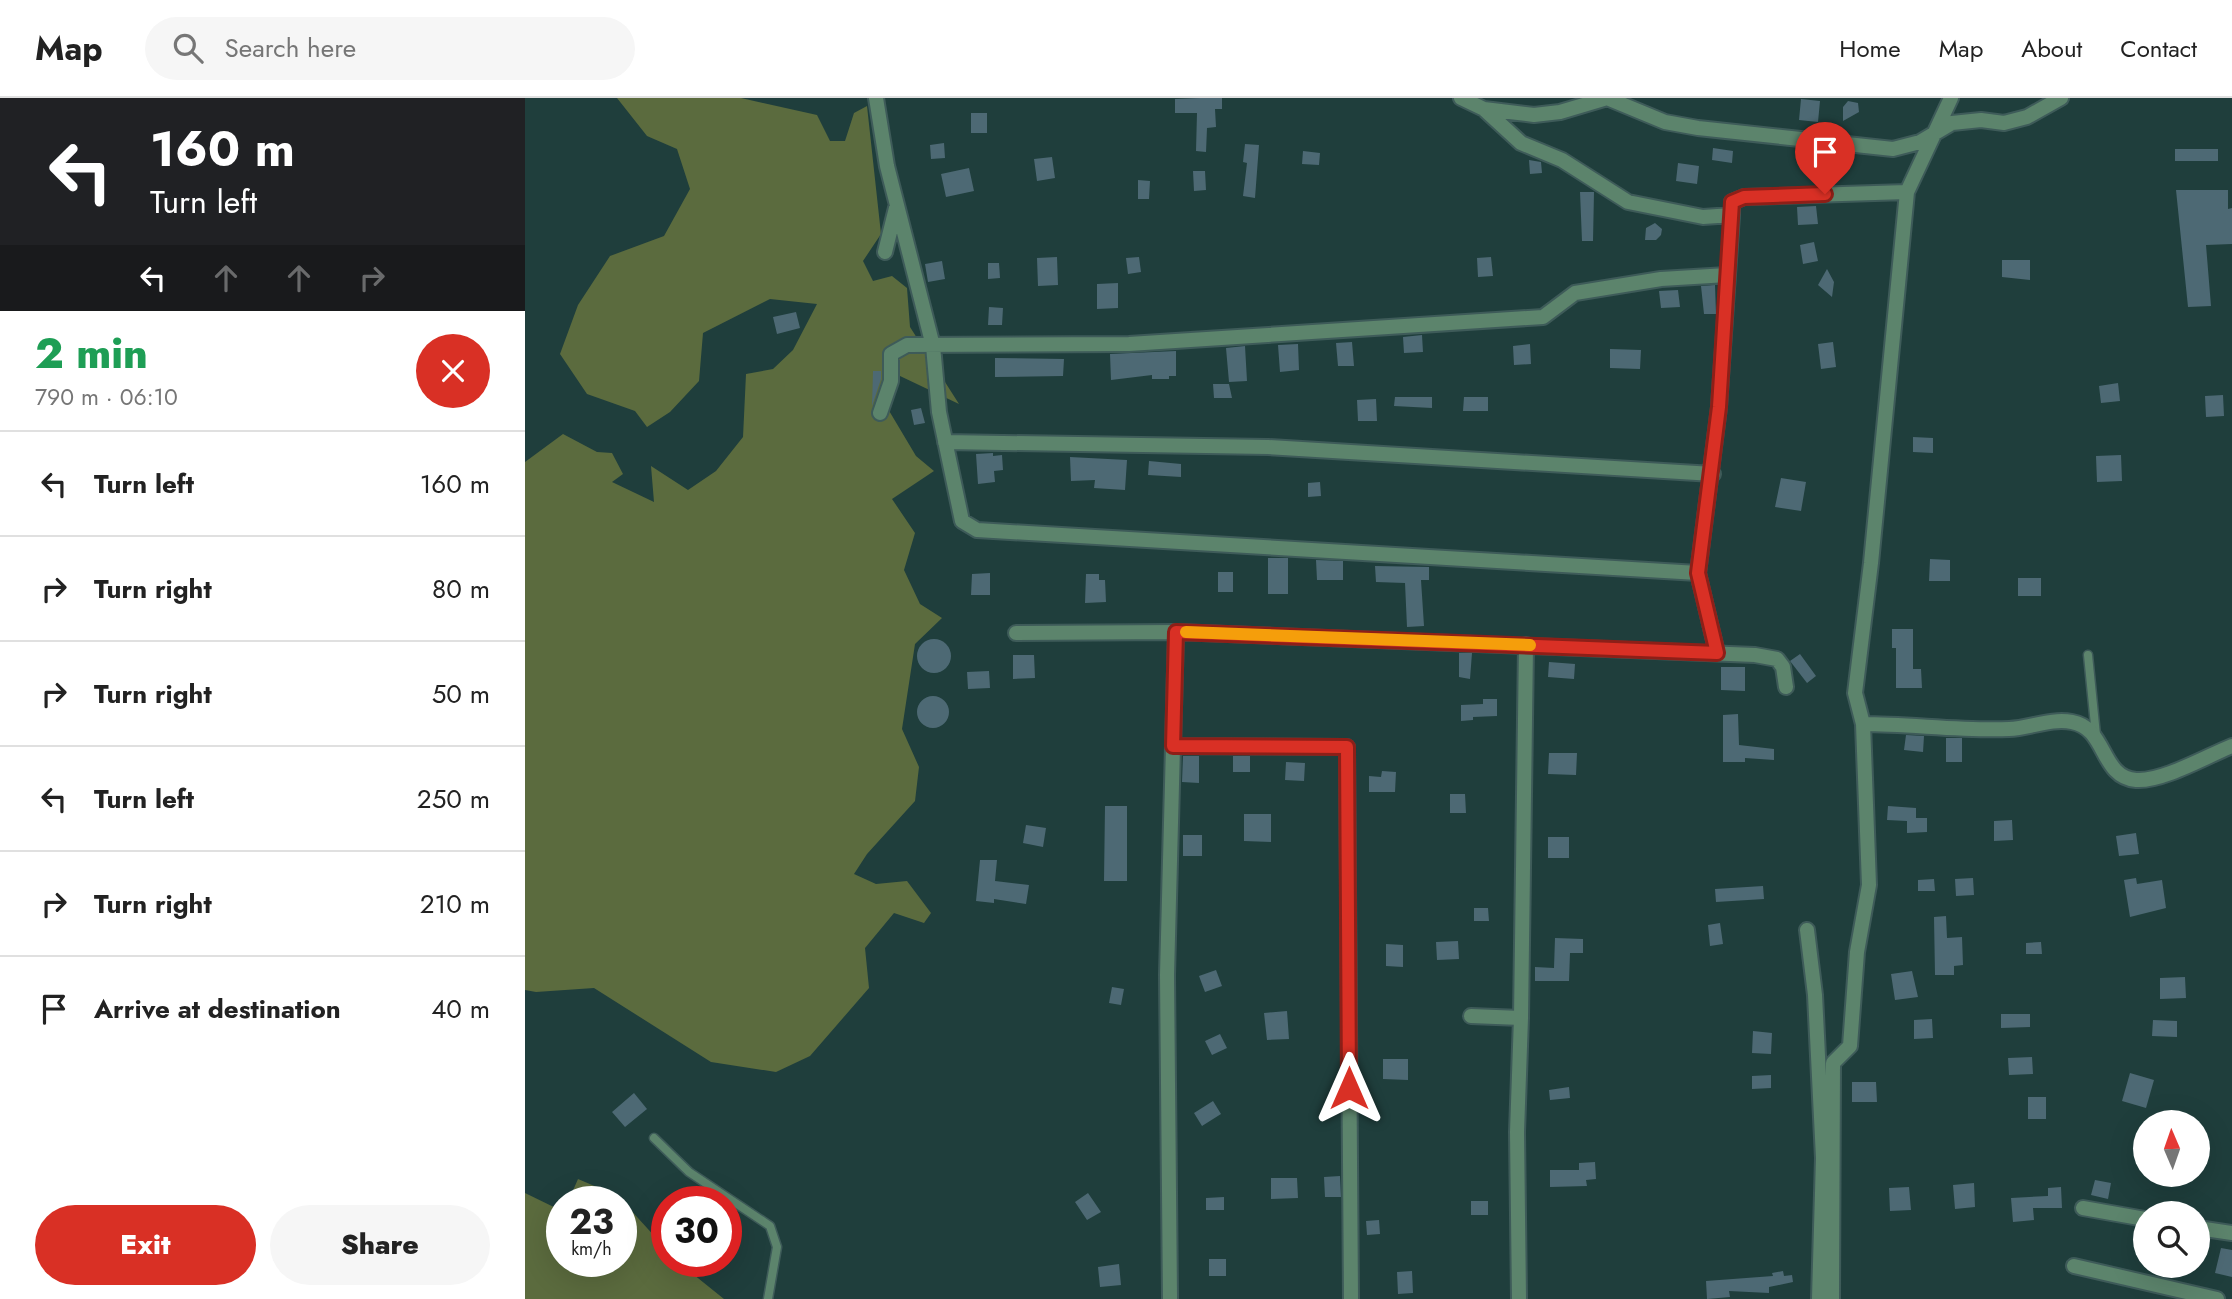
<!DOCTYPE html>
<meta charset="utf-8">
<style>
:root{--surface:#fff;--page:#f6f6f6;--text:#222;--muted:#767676;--line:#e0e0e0;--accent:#d93025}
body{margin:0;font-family:Jost,sans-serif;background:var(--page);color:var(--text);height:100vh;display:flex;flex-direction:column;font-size:26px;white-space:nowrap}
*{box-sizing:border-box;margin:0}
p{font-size:23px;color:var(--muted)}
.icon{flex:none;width:38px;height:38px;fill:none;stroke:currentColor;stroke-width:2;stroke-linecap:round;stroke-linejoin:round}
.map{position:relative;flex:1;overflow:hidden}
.sheet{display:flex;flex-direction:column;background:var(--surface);width:525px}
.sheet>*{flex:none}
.hud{background:#202124;color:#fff;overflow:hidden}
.needle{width:46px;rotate:358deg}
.fabs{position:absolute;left:1608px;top:1012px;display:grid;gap:14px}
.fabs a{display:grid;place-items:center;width:77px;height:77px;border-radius:50%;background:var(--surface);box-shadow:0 7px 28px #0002;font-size:35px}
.speed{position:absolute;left:21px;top:1088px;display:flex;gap:14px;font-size:35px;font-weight:700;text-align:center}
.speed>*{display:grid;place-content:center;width:91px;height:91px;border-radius:50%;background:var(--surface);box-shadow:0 7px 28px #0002;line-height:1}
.speed small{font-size:18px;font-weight:400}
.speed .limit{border:10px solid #d22;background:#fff;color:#111}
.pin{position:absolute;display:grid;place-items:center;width:60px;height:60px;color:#fff;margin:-72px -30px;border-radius:50% 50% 50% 0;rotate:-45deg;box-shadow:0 0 7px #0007}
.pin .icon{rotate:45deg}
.me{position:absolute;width:77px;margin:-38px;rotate:0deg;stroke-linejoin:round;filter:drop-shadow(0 0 5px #0008)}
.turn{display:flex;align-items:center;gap:24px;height:147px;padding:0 35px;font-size:32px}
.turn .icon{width:91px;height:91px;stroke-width:2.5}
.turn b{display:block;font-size:49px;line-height:60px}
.lanes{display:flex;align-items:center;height:66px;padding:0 35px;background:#0003;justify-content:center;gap:35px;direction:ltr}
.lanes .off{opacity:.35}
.round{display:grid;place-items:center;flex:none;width:74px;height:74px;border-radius:37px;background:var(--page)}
.overview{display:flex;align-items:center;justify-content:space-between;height:119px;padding:0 35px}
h1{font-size:42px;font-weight:800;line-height:52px;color:#1e9e55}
.primary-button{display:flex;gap:14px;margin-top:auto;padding:14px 35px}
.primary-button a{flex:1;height:80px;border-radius:42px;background:var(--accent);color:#fff;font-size:28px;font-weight:800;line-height:80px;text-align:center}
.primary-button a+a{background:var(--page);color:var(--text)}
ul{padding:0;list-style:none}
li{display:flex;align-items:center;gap:21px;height:105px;padding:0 35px;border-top:2px solid var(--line)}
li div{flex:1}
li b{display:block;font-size:26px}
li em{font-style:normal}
header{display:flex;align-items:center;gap:42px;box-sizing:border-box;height:98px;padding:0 35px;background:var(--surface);border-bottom:2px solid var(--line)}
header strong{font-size:33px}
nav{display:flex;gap:38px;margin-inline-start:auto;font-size:24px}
.search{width:490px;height:63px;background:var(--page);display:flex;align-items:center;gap:18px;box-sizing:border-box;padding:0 24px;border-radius:38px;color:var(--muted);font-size:26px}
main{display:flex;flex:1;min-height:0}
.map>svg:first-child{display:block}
</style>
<header>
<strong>Map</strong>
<div class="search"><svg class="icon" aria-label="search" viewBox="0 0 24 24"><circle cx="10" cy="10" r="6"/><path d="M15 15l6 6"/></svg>Search here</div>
<nav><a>Home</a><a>Map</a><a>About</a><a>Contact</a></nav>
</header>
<main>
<section class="sheet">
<div class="hud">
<div class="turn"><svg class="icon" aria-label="left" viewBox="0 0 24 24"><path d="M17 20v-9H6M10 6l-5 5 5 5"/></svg><div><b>160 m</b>Turn left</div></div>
<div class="lanes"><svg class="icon" aria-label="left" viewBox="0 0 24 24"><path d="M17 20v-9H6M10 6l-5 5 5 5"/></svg><svg class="icon off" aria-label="ahead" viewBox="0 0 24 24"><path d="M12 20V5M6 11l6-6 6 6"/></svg><svg class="icon off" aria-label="ahead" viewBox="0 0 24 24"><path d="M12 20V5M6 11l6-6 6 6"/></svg><svg class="icon off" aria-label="right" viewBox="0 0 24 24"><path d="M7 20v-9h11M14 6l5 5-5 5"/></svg></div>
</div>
<div class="overview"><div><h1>2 min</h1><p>790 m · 06:10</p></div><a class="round" style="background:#d93025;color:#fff"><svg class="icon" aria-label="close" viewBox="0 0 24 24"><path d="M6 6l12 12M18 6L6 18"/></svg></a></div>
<ul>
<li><svg class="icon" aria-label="left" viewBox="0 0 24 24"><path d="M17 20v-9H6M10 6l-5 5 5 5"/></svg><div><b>Turn left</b></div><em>160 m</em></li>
<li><svg class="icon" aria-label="right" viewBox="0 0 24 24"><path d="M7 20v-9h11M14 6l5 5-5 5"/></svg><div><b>Turn right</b></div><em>80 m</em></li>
<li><svg class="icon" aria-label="right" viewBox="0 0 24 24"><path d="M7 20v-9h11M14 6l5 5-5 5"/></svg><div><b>Turn right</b></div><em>50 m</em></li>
<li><svg class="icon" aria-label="left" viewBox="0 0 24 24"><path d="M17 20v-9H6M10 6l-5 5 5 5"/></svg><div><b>Turn left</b></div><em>250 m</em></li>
<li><svg class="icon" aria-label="right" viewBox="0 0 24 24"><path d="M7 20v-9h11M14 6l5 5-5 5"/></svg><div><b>Turn right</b></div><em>210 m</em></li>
<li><svg class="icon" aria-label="arrive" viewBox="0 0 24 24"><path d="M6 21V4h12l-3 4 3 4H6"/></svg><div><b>Arrive at destination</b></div><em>40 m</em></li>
</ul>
<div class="primary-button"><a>Exit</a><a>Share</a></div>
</section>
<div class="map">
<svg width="1707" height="1201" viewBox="0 0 1707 1201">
<rect width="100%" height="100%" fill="#1f3e3c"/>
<path fill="#5b6b3e" d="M92,0H216L292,17L305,43H320L329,15L342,8L356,136L338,163L348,183L367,178L382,190L385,229L434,306L375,278L363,311L391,358L409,373L367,401L390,435L379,472L395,506L417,520L390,546L377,631L394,669L390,703L342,756L329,776L351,786L382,783L406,815L399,825L369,815L340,850L344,890L285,958L251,974L186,964L69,890L11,894L0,892V364L38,336L72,354L87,355L98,376L87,384L129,404L126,368L163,392L191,373L218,339L221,276L248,271L268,252L292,206L245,201L178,235L174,283L145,314L122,329L110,313L62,296L35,256L53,207L85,158L139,138L165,91L152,51L122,38Z
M53,1081L93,1098L142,1152V1164H153L199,1201H0V1095L37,1113V1164H96V1104H43Z"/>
<path fill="#4d6974" d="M675,0H697V11H690L691,29L682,30L681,54L671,53L672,15H650V1Z
M1276,1L1295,3L1293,24L1274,22Z
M1323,3L1333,5L1334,14L1318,23V9Z
M446,15H462V35H446Z
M419,45L420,60L406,61L405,47Z
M720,46L734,47L730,100L718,98L722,65L718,64Z
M1188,50L1208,53L1207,65L1187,62Z
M1650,51H1693V63H1650Z
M778,53L795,55L794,67L777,66Z
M527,59L530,80L512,83L509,61Z
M1004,62L1016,64L1017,75L1005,76Z
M1153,65L1174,68L1172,86L1151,83Z
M444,70L449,93L421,99L416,76Z
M668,73H680L681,92L669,93Z
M613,82L625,83L624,101H613Z
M1651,92H1703V111L1707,110V146L1681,147L1686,208L1663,209Z
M1055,94H1069L1068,143H1057Z
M1291,108L1293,126L1273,127L1272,109Z
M1130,125L1137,131L1136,137L1131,142H1120L1121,130Z
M1289,144L1293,163L1278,166L1275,147Z
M532,159L533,187L513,188L512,160Z
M614,159L616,174L603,176L601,160Z
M966,159L968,178L953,179L952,160Z
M1477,162H1505V182L1477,179Z
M417,163L420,181L403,184L400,166Z
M463,165H474L475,180L463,181Z
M1302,171L1309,184L1307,199L1293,187Z
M593,185V210L572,211V186Z
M1190,187L1191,216H1179L1176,188Z
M1153,192L1155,209L1136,210L1134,193Z
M464,209L478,210L477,227H463Z
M271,214L275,230L252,236L248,219Z
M897,237L898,254L879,255L878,239Z
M827,244L829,268H813L811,245Z
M1308,244L1311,269L1296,271L1293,246Z
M773,246L774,272L755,274L753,247Z
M1005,246L1006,266L989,267L988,248Z
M720,248L722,283L704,284L701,250Z
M1085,251L1116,252L1115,271L1085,270Z
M651,253V278H644V281H627V277L586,282L585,256Z
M470,260L539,261L538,278L470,279Z
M348,273H356V281L347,308Z
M1593,285L1595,303L1576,305L1574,288Z
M688,286H704L707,300H689Z
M1698,297L1699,318L1681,319L1680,298Z
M870,299H907V310L869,308Z
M939,299H963V313H938Z
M851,301L852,323H833L832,302Z
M396,310L400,325L389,327L386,312Z
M1388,339L1408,340V355L1388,354Z
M468,355V358L477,357L478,372L469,373L470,384L453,386L451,356Z
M1596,357L1597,383L1572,384L1571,358Z
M545,359L602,362L600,392L569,390L570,382L546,383Z
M624,363L656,366V379L623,377Z
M1256,380L1281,384L1276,413L1250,409Z
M795,384L796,398L783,399V385Z
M743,460H763V496H743Z
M1405,461L1425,462V483H1404Z
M791,462L818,463V482H792Z
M850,468L904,469V482H896L899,528L882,529L880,485L851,484Z
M693,474H708V494H693Z
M465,475V497H446L447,476Z
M561,476H574V482H580L581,504L560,505Z
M1493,480H1516V498H1493Z
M1367,531H1388V571H1396L1397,590H1371V550H1367Z
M392 558a17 17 0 1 1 34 0a17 17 0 1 1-34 0Z
M934,555H947L945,581L934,579Z
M1275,556L1291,578L1282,585L1265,563Z
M488,557H509L510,580L488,581Z
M1024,564L1050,566L1049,581L1023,579Z
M1196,569H1220V593L1196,592Z
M464,573L465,590L443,591L442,574Z
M392 614a16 16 0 1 1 32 0a16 16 0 1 1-32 0Z
M958,601H972V618L948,619V622L936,623V607L958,606Z
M1213,616L1214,647L1249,651V662L1220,660V664H1198V617Z
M1381,637L1399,638L1398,654L1379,652Z
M1421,640H1437V664H1421Z
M1024,655H1052L1051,677L1023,676Z
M658,658H674V685L657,684Z
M708,658H725V674H708Z
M761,664L780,665L779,683L760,682Z
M857,673L871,674L870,694H844V678L856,679Z
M925,696H940L941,715H925Z
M580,708H602V783H579Z
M1363,708L1391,710V720H1402V734L1382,735V723L1362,722Z
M719,716H746V744L719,743Z
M1487,722L1488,742L1469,743V723Z
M501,727L521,730L518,749L498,745Z
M1611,735L1614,756L1594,758L1591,738Z
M658,737H677V758H658Z
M1023,739H1044V760H1023Z
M455,762H472L470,783L504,787L501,806L469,801V805L451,803Z
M1448,780L1449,797L1431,798L1430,781Z
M1611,780L1612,786L1637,782L1641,810L1605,819L1599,782Z
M1409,781L1410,793H1393V782Z
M1238,788L1239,801L1191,804L1190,791Z
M949,810H963L964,823H949Z
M1421,818L1422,840L1437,839L1438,867L1429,868V877H1410L1409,819Z
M1195,825L1198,846L1185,848L1183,827Z
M1030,840L1058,841V855H1045L1044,883H1010V869L1029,870Z
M933,843L934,861L912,862L911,844Z
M1516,844L1517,856H1501V845Z
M861,846L878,847V869L861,868Z
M691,872L697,888L680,894L674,878Z
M1387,873L1393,899L1370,902L1366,876Z
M1660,879L1661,900L1635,901V880Z
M587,889L599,891L596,907L584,905Z
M762,913L764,941L742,942L739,915Z
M1476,916H1505V929L1476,930Z
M1407,921L1408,940L1389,941V922Z
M1628,922L1652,923V939L1627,938Z
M1228,933L1247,935L1246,956L1227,955Z
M695,936L702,950L687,957L680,943Z
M1507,959L1508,976L1484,977L1483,960Z
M858,961H883V982L858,981Z
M1605,975L1629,982L1621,1010L1597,1003Z
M1246,977V990L1227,991V978Z
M1327,984H1351L1352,1004H1327Z
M1044,989L1045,1000L1025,1002L1024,992Z
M109,995L122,1011L100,1029L87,1014Z
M1503,999H1521V1021H1503Z
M688,1003L696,1016L677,1028L669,1015Z
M1070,1064L1071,1081L1061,1082L1062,1088L1025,1089V1072H1054V1065Z
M815,1078L816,1099H800L799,1079Z
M746,1080H772L773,1100L746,1101Z
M1570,1082L1586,1085L1583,1101L1566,1097Z
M1449,1085L1450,1109L1430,1111L1428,1087Z
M1384,1089L1386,1112L1365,1113L1364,1090Z
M1536,1089L1537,1110H1508L1509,1122L1488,1124L1486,1100L1523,1098V1090Z
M563,1095L576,1114L562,1122L550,1104Z
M699,1099V1112H681V1100Z
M946,1103H963V1117H946Z
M854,1122L855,1136L842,1137L841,1123Z
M1696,1150L1707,1152V1179L1690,1175Z
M684,1161H701V1178H684Z
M594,1166L596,1187L575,1189L573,1169Z
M887,1173L888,1195L873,1196L872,1174Z
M1258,1173L1259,1178L1267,1177L1268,1184L1244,1189V1195L1204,1193L1205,1199L1182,1201L1181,1183L1248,1178L1247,1175Z"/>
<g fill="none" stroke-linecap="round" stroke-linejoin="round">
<g stroke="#3e5b59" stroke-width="11">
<path id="service" d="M1563,557L1571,637
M129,1040L164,1074L245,1128L252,1149L243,1201"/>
</g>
<g stroke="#3e5b59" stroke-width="18">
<path id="minor" d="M351,0L362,68L408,248L414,314L437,423L452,432L1173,475
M936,0L959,11L996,45L1037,62L1103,104L1178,119L1207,117V104L1219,99L1382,94
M959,11L1009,17L1035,14L1082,0L1140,24L1173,30L1368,51L1395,44L1427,25L1456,22L1479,25L1502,19L1536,0
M360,154L371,110
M355,315L366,283V256L382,247L604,246L1018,219L1050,195L1136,181L1202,177
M420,344L743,349L1188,376
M491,535L651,534L1230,557L1252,561L1258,569L1261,589
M1192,555L1173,475L1194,309L1207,117
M1338,626C1386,626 1436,633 1484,631C1505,630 1526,620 1547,624C1582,630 1575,679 1611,682C1637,684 1682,658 1707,648
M648,648L822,649L826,1201
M1282,832L1290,897L1298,1060L1294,1201
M946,918L996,920L1001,547
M1558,1110L1620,1121
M1673,1130L1707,1135
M1549,1168L1692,1201
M645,1201L642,877L651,534
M994,1201L992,1034L996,920
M1307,1201L1308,965L1325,948L1332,854L1344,787L1338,626L1330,595L1346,465L1382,94L1426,0"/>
</g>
<use href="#service" stroke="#5c846c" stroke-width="8"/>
<use href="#minor" stroke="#5c846c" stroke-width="14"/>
</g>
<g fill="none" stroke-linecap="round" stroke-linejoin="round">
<g stroke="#8d1f18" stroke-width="18">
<path id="route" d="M824,990L822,649L648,648L651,534L1192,555L1173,475L1194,309L1207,104L1219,99L1300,96"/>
</g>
<use href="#route" stroke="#d93025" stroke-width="12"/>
<path stroke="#f59e0b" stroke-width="12" d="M661,534L1005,547"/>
</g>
</svg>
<div class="fabs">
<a><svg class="needle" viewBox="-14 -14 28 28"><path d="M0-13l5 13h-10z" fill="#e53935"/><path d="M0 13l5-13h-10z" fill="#767676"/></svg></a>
<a><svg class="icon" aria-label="search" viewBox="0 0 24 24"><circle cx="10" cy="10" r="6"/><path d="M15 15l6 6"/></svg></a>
</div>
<div class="speed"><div>23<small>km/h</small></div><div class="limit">30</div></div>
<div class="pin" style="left:1300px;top:96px;background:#d93025"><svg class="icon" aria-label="arrive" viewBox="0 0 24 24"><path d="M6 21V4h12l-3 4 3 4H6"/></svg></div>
<svg class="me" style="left:824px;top:990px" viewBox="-20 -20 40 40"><path d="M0-17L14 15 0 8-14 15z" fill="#d93025" stroke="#fff" stroke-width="4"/></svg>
</div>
</main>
